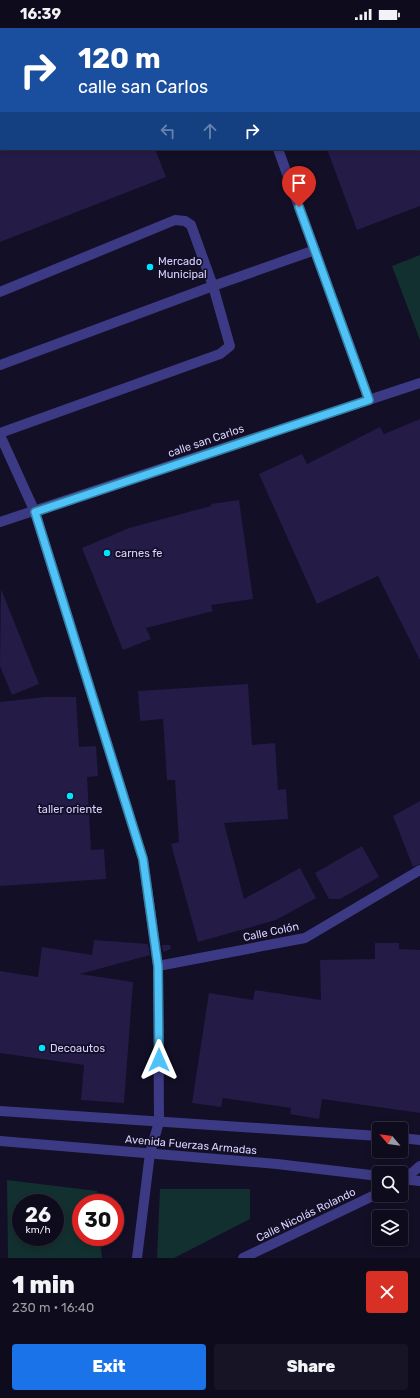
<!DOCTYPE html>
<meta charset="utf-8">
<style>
:root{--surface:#0e0b1c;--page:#171425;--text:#f1f3f6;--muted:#9b9ba3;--line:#2e2b3b;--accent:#1a73e8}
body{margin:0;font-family:Rubik,sans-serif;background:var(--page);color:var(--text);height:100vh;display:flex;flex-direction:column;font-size:15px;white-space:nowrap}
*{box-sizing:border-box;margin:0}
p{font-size:13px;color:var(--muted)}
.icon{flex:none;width:22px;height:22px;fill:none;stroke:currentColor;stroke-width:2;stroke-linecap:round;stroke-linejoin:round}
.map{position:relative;height:1230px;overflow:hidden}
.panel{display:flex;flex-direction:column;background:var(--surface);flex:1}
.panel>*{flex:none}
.banner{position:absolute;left:0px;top:0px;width:420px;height:122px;box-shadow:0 2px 6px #0003,0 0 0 1px var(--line);background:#1a4fa0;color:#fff;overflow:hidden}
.needle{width:26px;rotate:299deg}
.buttons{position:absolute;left:372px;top:1094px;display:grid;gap:8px}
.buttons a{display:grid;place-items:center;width:36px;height:36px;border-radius:4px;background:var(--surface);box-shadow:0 2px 6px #0003,0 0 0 1px var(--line);font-size:20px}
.speed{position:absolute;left:12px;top:1166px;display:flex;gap:8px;font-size:20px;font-weight:700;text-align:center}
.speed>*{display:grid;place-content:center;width:52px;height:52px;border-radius:50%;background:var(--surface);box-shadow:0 2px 6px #0003,0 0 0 1px var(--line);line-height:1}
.speed small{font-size:10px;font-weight:400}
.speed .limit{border:6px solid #d22;background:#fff;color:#111}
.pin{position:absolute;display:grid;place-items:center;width:34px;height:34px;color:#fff;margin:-41px -17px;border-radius:50% 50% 50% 0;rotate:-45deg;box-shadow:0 0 4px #0007}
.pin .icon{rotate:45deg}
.me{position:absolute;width:44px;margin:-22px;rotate:0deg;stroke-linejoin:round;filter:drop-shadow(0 0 3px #0008)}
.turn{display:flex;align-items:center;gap:14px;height:84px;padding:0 12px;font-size:18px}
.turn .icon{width:52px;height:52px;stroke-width:2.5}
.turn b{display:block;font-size:28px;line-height:34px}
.lanes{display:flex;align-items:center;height:38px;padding:0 12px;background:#0003;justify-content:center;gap:20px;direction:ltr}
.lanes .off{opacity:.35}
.round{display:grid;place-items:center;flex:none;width:42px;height:42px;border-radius:4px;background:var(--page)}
.headline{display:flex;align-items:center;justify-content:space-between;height:68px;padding:0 12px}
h1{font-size:24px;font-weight:800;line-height:30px}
.button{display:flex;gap:8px;margin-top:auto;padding:8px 12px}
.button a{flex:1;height:46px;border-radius:4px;background:var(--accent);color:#fff;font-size:16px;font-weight:800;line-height:46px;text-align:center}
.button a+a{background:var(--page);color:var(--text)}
.status{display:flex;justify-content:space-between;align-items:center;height:28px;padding:0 20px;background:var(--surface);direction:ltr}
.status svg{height:11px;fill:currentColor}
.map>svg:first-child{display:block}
</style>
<div class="status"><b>16:39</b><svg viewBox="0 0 49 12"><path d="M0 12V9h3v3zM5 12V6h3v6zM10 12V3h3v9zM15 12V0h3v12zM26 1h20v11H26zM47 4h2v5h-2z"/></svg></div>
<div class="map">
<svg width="420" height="1230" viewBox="0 0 420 1230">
<rect width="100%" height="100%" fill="#130f26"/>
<path fill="#12302f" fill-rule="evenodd" d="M420,227V312L392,238Z
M7,1152L97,1163L98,1175H81V1209H100L102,1230H8ZM21,1175H55V1209H21Z
M160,1161H250V1191L174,1230H157Z"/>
<path fill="#241b47" d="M0,121H155L166,149L0,214Z
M327,121H420V178L357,202Z
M420,391V632L378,548L317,576L259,446L302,426L307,436L380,399L384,406Z
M239,472L253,571L211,577L213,583L146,600L151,611L123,622L82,520L129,500L211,478V476Z
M1,561L39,656L12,667L0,638Z
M248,656L252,717L275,715L278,762L286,761L288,791L224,795L244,871L300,840L316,870L276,892L198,914L171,816L179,814L175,752H167L163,691L140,693L138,663Z
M45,669H76L79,719L96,718L98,748L87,749L91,822L104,821L106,851L0,858V674Z
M420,773V836L413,839L393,788Z
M362,818L379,849L340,871H329L315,845Z
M94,912L148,916L150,927L80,946L133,954L124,1075L81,1072L84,1037L0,1025V943L38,949L42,919L92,927Z
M375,915H399V921L420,922V1085L322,1071L319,1091L290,1086L291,1080L223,1070L221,1079L192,1075L209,965L253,972L255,962L321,972L320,932L375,931Z
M162,917H170L171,921L163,924Z"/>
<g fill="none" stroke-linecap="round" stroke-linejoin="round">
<path stroke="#3d3a85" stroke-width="10" d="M407,0L408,1
M83,1L86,0
M0,10L1,13
M419,31L420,34
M0,34L1,33
M419,47L420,46
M0,264L175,192L185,193L191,197L213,258L0,337
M0,405L220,326L230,318L213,258L315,222"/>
<path stroke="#3d3a85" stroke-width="10" d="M234,0L235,1
M278,121L369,372
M0,407L35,484L143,831L158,938L159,1094L150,1125L137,1230
M0,494L420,355
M158,938L305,910L420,842
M401,1154L420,1138
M243,1230L379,1165"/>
<path stroke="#3d3a85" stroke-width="10" d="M0,1083L379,1108
M401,1110L420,1112
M0,1113L277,1136L379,1148
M401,1151L420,1153"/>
</g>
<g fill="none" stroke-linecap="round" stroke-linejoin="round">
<g stroke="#337fa1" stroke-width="10">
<path id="route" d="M159,1032L158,938L143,831L35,484L369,372L299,179"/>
</g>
<use href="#route" stroke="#4fc3f7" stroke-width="7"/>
</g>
<g fill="#00e5ff" stroke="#130f26" stroke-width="1.5">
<circle cx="150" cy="239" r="4"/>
<circle cx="107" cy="525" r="4"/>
<circle cx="70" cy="768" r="4"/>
<circle cx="42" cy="1020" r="4"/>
</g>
<g text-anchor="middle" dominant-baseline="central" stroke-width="3.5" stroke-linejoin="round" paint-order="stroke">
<g font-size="11" fill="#d9d4ff" stroke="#130f26" text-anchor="start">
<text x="158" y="233">Mercado<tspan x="158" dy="13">Municipal</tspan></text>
<text x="115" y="525">carnes fe</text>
<text x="70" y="781" text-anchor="middle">taller oriente</text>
<text x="50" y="1020">Decoautos</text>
</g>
<g font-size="11" fill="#d9d4ff" stroke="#130f26">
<text transform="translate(206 413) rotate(-19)">calle san Carlos</text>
<text transform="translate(271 904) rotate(-12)">Calle Colón</text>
<text transform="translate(191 1117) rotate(5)">Avenida Fuerzas Armadas</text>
<text transform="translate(306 1187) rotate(-26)">Calle Nicolás Rolando</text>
</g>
</g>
</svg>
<div class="buttons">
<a><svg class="needle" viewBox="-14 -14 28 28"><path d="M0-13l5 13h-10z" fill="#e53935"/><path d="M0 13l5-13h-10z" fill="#9b9ba3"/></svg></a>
<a><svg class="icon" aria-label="search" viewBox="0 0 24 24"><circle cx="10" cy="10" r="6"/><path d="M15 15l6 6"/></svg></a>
<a><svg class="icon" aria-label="layers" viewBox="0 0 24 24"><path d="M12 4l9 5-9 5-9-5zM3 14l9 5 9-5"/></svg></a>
</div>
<div class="speed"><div>26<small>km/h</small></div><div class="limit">30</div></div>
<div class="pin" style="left:299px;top:179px;background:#d93025"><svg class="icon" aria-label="arrive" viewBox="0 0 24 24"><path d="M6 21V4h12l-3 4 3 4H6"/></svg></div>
<svg class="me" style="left:159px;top:1032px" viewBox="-20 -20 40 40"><path d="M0-17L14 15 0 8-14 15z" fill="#4fc3f7" stroke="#fff" stroke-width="4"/></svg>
<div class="banner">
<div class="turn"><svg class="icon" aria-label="right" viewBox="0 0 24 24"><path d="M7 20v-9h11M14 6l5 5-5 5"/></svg><div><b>120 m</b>calle san Carlos</div></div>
<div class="lanes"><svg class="icon off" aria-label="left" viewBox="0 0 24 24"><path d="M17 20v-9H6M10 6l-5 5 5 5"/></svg><svg class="icon off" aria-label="ahead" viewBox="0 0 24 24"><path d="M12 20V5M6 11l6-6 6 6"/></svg><svg class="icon" aria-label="right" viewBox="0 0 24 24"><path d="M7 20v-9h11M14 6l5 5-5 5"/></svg></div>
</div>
</div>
<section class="panel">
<div class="headline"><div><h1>1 min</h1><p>230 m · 16:40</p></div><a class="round" style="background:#d93025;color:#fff"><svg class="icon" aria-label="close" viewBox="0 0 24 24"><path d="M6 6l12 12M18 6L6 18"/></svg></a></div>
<div class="button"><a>Exit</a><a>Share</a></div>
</section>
